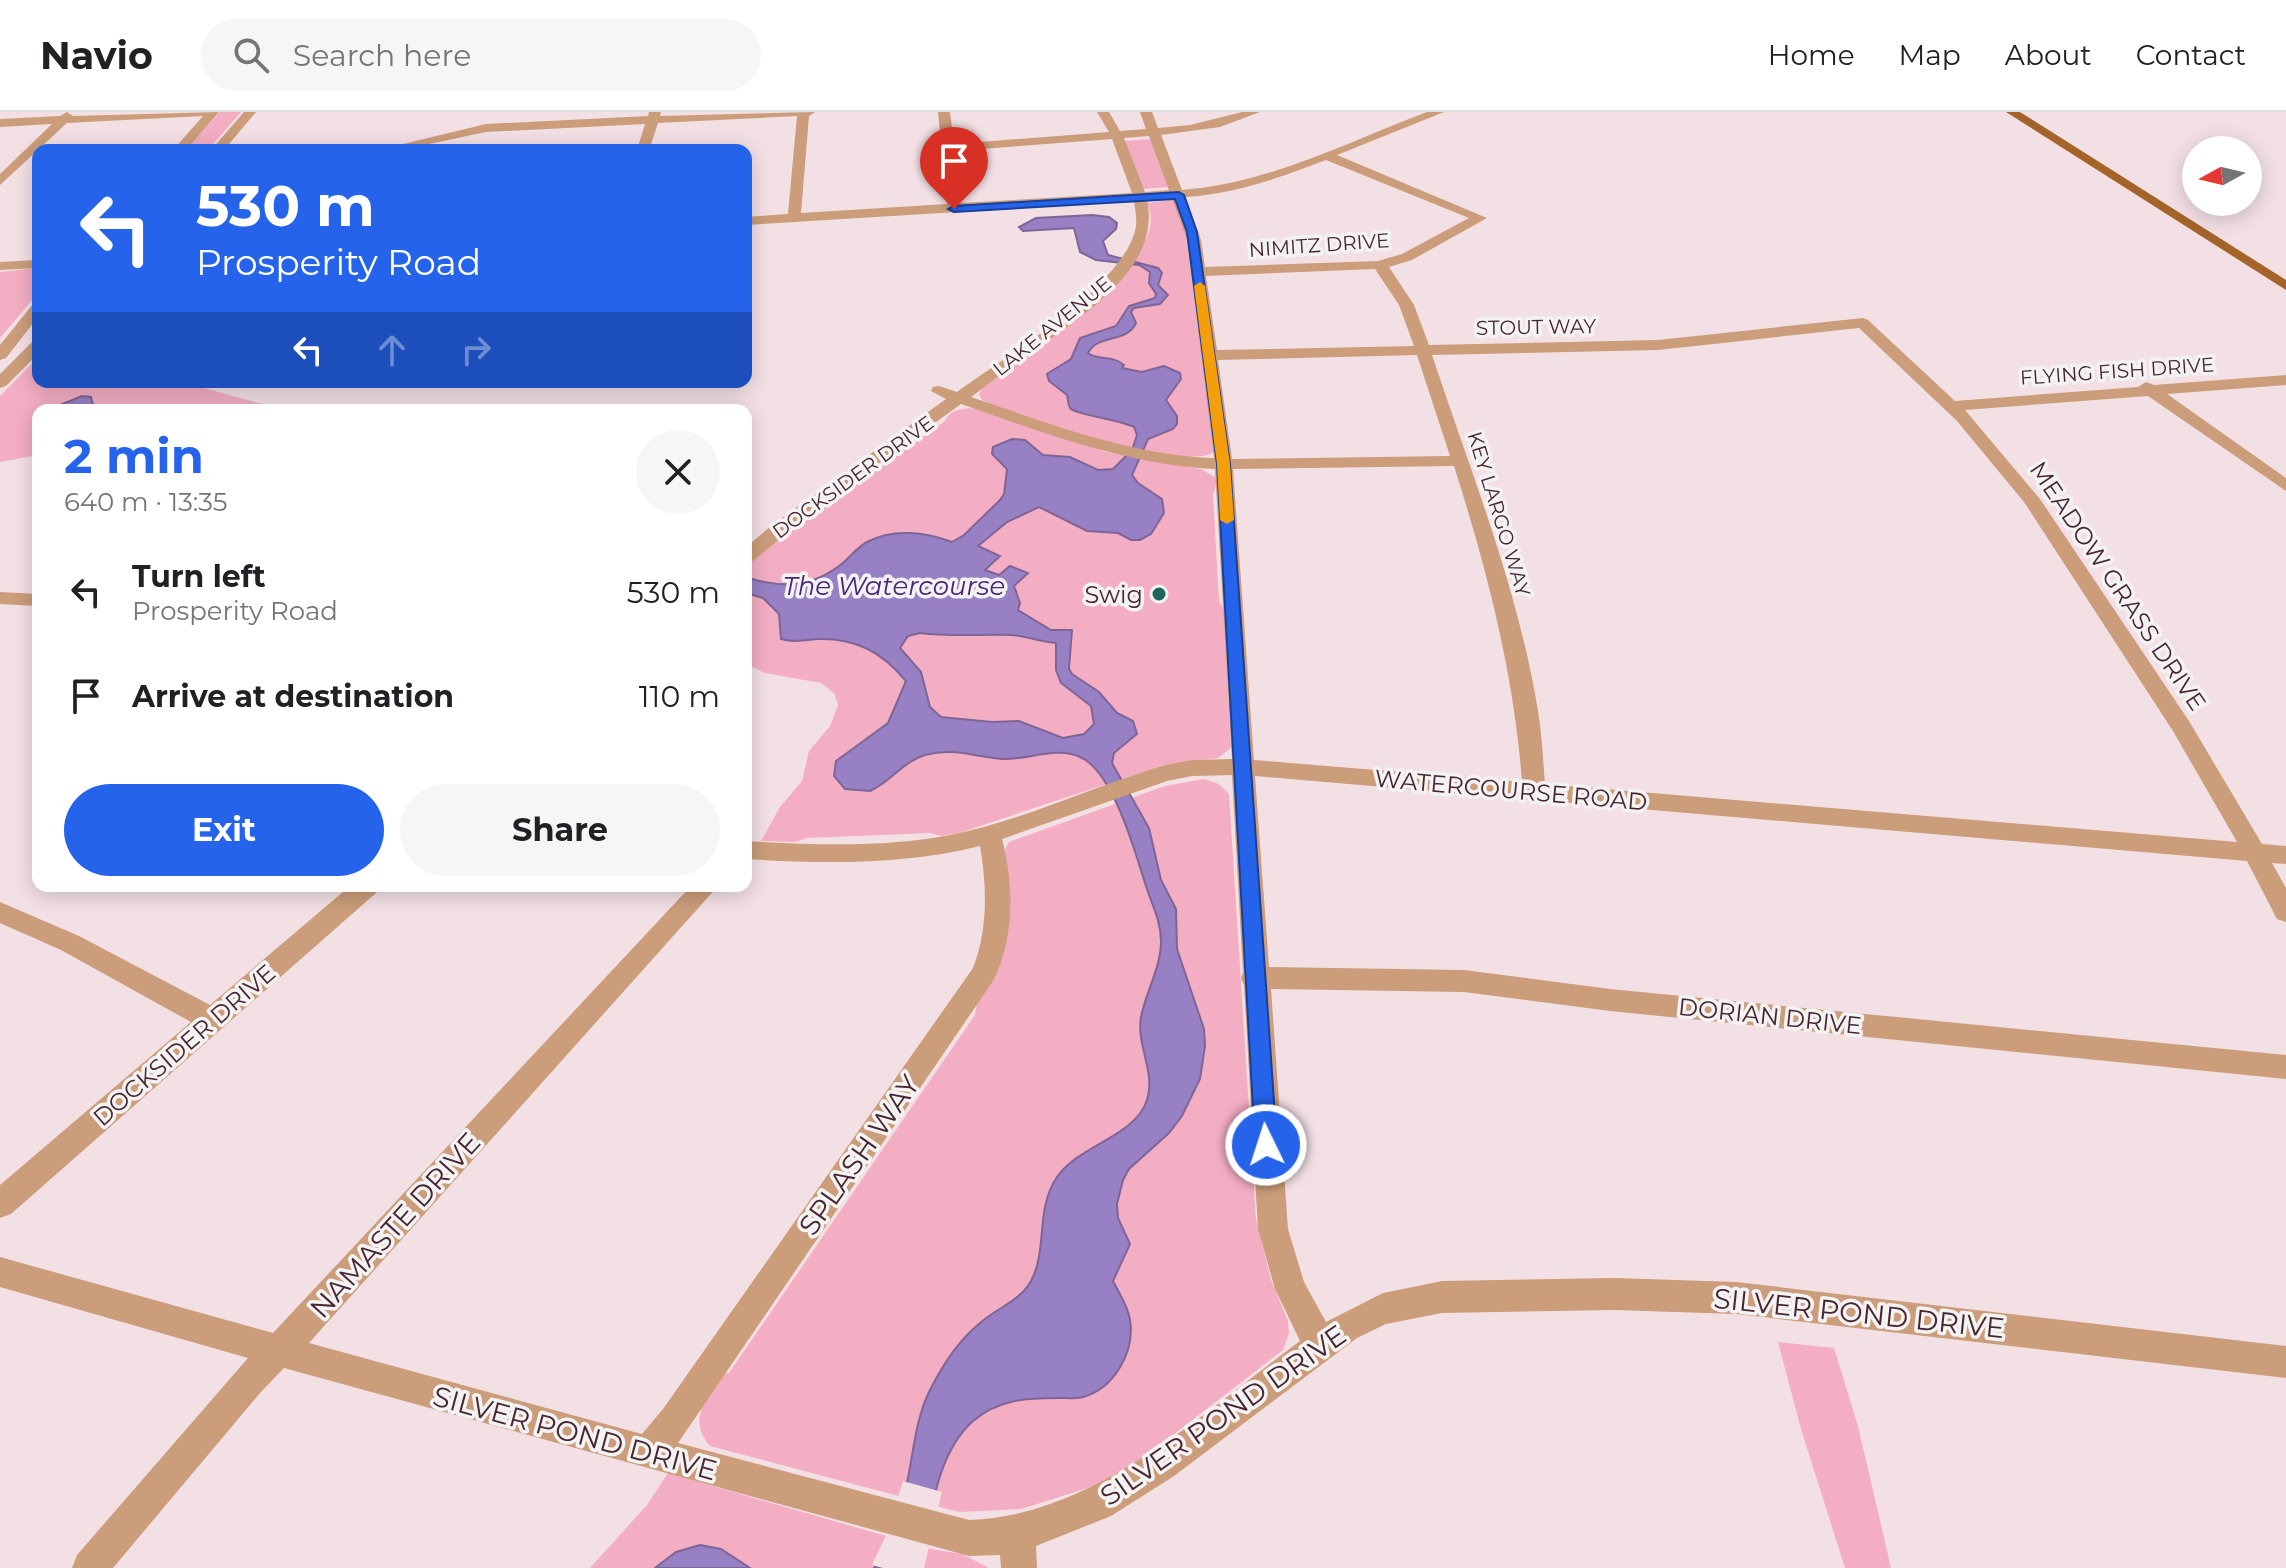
<!DOCTYPE html>
<meta charset="utf-8">
<style>
:root{--surface:#fff;--page:#f6f6f6;--text:#202124;--muted:#757577;--line:#e0e0e0;--accent:#2563eb}
body{margin:0;font-family:Montserrat,sans-serif;background:var(--page);color:var(--text);height:100vh;display:flex;flex-direction:column;font-size:30px;white-space:nowrap}
*{box-sizing:border-box;margin:0}
p{font-size:26px;color:var(--muted)}
.icon{flex:none;width:44px;height:44px;fill:none;stroke:currentColor;stroke-width:2;stroke-linecap:round;stroke-linejoin:round}
.map{position:relative;flex:1;overflow:hidden}
.side{position:absolute;left:32px;top:292px;width:720px;height:488px;display:flex;flex-direction:column;background:var(--surface);border-radius:16px;box-shadow:0 4px 20px #0003}
.side>*{flex:none}
.top-card{position:absolute;left:32px;top:32px;width:720px;height:244px;border-radius:16px;box-shadow:0 4px 20px #0003;background:#2563eb;color:#fff;overflow:hidden}
.needle{width:52px;rotate:262deg}
.buttons{position:absolute;left:2182px;top:24px;display:grid;gap:16px}
.buttons a{display:grid;place-items:center;width:80px;height:80px;border-radius:50%;background:var(--surface);box-shadow:0 4px 20px #0003;font-size:40px}
.pin{position:absolute;display:grid;place-items:center;width:68px;height:68px;color:#fff;margin:-82px -34px;border-radius:50% 50% 50% 0;rotate:-45deg;box-shadow:0 0 8px #0007}
.pin .icon{rotate:45deg}
.me{position:absolute;width:88px;margin:-44px;rotate:356deg;stroke-linejoin:round;filter:drop-shadow(0 0 6px #0008)}
.turn{display:flex;align-items:center;gap:28px;height:168px;padding:0 32px;font-size:36px}
.turn .icon{width:104px;height:104px;stroke-width:2.5}
.turn b{display:block;font-size:56px;line-height:68px}
.lanes{display:flex;align-items:center;height:76px;padding:0 32px;background:#0003;justify-content:center;gap:40px;direction:ltr}
.lanes .off{opacity:.35}
.round{display:grid;place-items:center;flex:none;width:84px;height:84px;border-radius:42px;background:var(--page)}
.headline{display:flex;align-items:center;justify-content:space-between;height:136px;padding:0 32px}
h1{font-size:48px;font-weight:700;line-height:60px;color:var(--accent)}
.primary-button{display:flex;gap:16px;margin-top:auto;padding:16px 32px}
.primary-button a{flex:1;height:92px;border-radius:48px;background:var(--accent);color:#fff;font-size:32px;font-weight:700;line-height:92px;text-align:center}
.primary-button a+a{background:var(--page);color:var(--text)}
ul{padding:0;list-style:none}
li{display:flex;align-items:center;gap:24px;height:104px;padding:0 32px}
li div{flex:1}
li b{display:block;font-size:30px}
li em{font-style:normal}
header{display:flex;align-items:center;gap:48px;box-sizing:border-box;height:112px;padding:0 40px;background:var(--surface);border-bottom:2px solid var(--line)}
header strong{font-size:38px}
nav{display:flex;gap:44px;margin-inline-start:auto;font-size:28px}
.search{width:560px;height:72px;background:var(--page);display:flex;align-items:center;gap:20px;box-sizing:border-box;padding:0 28px;border-radius:44px;color:var(--muted);font-size:30px}
.map>svg:first-child{display:block}
</style>
<header>
<strong>Navio</strong>
<div class="search"><svg class="icon" aria-label="search" viewBox="0 0 24 24"><circle cx="10" cy="10" r="6"/><path d="M15 15l6 6"/></svg>Search here</div>
<nav><a>Home</a><a>Map</a><a>About</a><a>Contact</a></nav>
</header>
<div class="map">
<svg width="2286" height="1456" viewBox="0 0 2286 1456">
<rect width="100%" height="100%" fill="#f3e0e5"/>
<path fill="#f4aec3" d="M220,0H241L208,38H185Z
M1151,27L1169,75L1141,77L1124,29Z
M1171,88L1176,90L1185,114L1215,339C1191,363 1015,304 982,288L979,282L982,277C1024,244 1138,167 1150,115C1152,107 1150,99 1147,91Z
M38,156V181L0,226V160Z
M38,245V270L60,273L76,270H182L284,298H38V343L0,350V284Z
M978,297L1106,340L1201,357L1218,367L1213,383L1219,489L1224,497L1231,636L1218,646L1164,653L959,721L941,724L930,721L807,726L795,730L761,729L780,695L802,669L809,639L830,614L838,593L834,581L821,571L765,561L746,552V454L779,425L787,422L945,309C951,296 965,296 978,297Z
M1204,667L1219,672L1229,682L1256,1107L1271,1168L1288,1209L1289,1221L1283,1238L1147,1343L1097,1373L1021,1397L959,1400L710,1334C688,1309 705,1288 719,1263L729,1261L975,903L1003,741L1009,730L1165,674Z
M1778,1230L1834,1236L1858,1314L1891,1456H1845L1801,1317Z
M668,1361L931,1437L962,1442L989,1456H590L647,1393Z"/>
<path fill="#9780c3" stroke="#7f6597" stroke-width="2" fill-rule="evenodd" d="M1092,103L1109,105L1117,111L1116,117L1103,129L1108,143L1158,156L1162,161L1158,173L1168,183L1160,192L1134,196L1131,200L1136,211C1126,232 1099,221 1088,241C1098,249 1113,243 1124,253L1122,256L1142,260L1164,254L1180,261L1181,267L1166,288L1177,304V312L1173,317L1148,327L1132,363L1138,371L1162,387L1164,401L1151,422L1140,428H1131L1118,421L1087,419L1039,395L1007,410L978,434L1000,444L985,458L999,463L1010,454L1028,461L1014,474L1020,491L1018,498L1051,518H1072L1069,557L1072,562L1099,580L1117,601L1133,609L1137,622L1114,641L1112,651L1149,716L1161,768L1176,797L1177,837L1204,917L1205,934L1200,967L1182,1004L1169,1021L1129,1057L1123,1068L1117,1092L1118,1106L1130,1132L1113,1169C1119,1181 1128,1194 1130,1208C1135,1239 1115,1276 1083,1285C1076,1287 1067,1286 1059,1286C1027,1286 999,1287 973,1309C934,1344 931,1408 920,1456H874C890,1430 902,1396 908,1366C914,1336 916,1306 930,1278C942,1254 959,1228 980,1211C997,1196 1020,1189 1031,1169C1048,1137 1035,1097 1057,1065C1080,1032 1135,1025 1147,988C1156,960 1136,933 1141,905C1146,879 1161,856 1161,829C1161,808 1151,791 1145,771C1135,740 1113,659 1080,645C1056,634 1028,648 1003,647C975,645 953,635 925,643C902,650 891,670 870,679L845,677L834,664L836,649L888,611L906,569C882,540 856,526 818,527C806,528 793,531 781,527L779,502L763,486L746,481V465C778,476 810,476 839,454C849,447 856,436 867,430C893,416 925,420 952,430L964,423L1000,388L1004,382L1007,357L992,342L993,335L1012,327L1025,328L1043,343L1070,345L1098,358L1113,357L1132,338L1137,323L1134,315C1121,308 1073,302 1070,296C1068,292 1068,287 1067,283L1049,269L1047,262L1071,247L1080,226L1116,214L1129,194L1155,186L1156,182L1149,171L1150,160L1139,153L1096,148L1080,140L1074,116L1023,119L1019,115L1036,106ZM920,521C951,525 980,522 1011,523C1026,524 1041,530 1056,531V558L1061,571L1091,594L1094,612L1084,622L1063,626L1019,609L992,610L941,605L930,595L921,560L900,536L908,524Z
M82,284L91,285L93,293C110,300 129,291 147,298H48Z
M700,1433L721,1437L750,1456H655L676,1440Z"/>
<path fill="#f3e0e5" d="M903,1369L942,1380L924,1456H883L872,1453L888,1419Z"/>
<g fill="none" stroke-linecap="round" stroke-linejoin="round">
<path fill="#cb9d7a" fill-rule="evenodd" d="M67,0L73,4L219,0L186,38H173L203,4L67,11L0,73V62L52,12L0,15V7L60,4Z
M244,0H256L224,38H211Z
M649,0H661L660,4L815,0L809,4L801,101L947,92L938,0H950L954,32L1109,20L1097,0H1109L1120,19L1146,17L1140,0H1152L1158,16L1190,13L1242,0H1260L1220,15L1161,23L1182,78C1267,72 1348,30 1427,0H1444L1337,43L1487,106L1412,148L1389,155L1414,193L1429,233L1658,228L1863,206L1868,208L1955,289L2138,275L2146,270L2154,273L2286,263V273L2167,282L2286,366V379L2148,284L1965,298L2040,387L2189,609L2262,732L2286,734V752L2272,751L2286,776V810L2277,807L2247,749L1255,664L1269,855L1464,858L1610,877L2286,943V967L1610,899L1464,880L1271,877L1288,1117L1304,1170L1326,1210L1383,1181L1442,1169L1615,1166L1736,1170L2286,1234V1266L1736,1202L1615,1198L1442,1201L1386,1212L1357,1226L1174,1364L1111,1404L1036,1434L1037,1456H1001L1000,1443L969,1444L284,1256L260,1281L113,1456H72L77,1443L248,1246L0,1175V1145L273,1221L691,774H718L309,1231L642,1322L663,1297L973,856C988,818 987,774 980,734C903,753 825,752 746,747V729C815,733 887,736 955,722C1026,707 1094,674 1165,653L1192,648L1232,647L1215,357C1127,353 1044,321 961,292L817,396L753,449L746,451V435L771,414L946,287L931,279L933,275L939,274L957,280C1005,245 1120,176 1135,119C1138,109 1135,98 1134,89L746,113V105L788,102L797,4L658,11L649,38H637L645,12L486,20L401,38H378L486,12L648,4ZM1149,24L1169,78L1145,80L1124,26ZM1112,27L1132,81L960,91L954,39ZM1326,48L1469,106L1402,142L1378,149L1205,155L1201,128L1185,85C1235,82 1279,66 1326,48ZM1172,86L1187,128L1214,346C1130,343 1051,312 971,285C993,269 1014,252 1036,237C1083,203 1162,156 1147,88ZM1375,157L1399,193L1414,234L1217,238L1206,164ZM1859,216L1957,309L2024,390L2173,619L2237,730L1545,672C1543,648 1542,623 1538,599C1518,476 1471,361 1432,243L1658,238ZM1417,243L1450,344L1232,347L1218,248ZM1454,354C1487,458 1514,561 1522,670L1254,648L1233,357ZM1232,663L1243,861L1241,866L1244,873L1258,1117L1275,1177L1300,1229C1203,1301 1094,1404 969,1408L678,1331L993,869C1015,826 1014,773 1002,727L1167,669L1192,664Z
M38,148V156L0,158V150Z
M38,190V205L6,246L0,248V233L33,192Z
M38,228V242L6,274L0,276V262L32,230Z
M0,480L38,482V494L0,492Z
M350,774H379L376,781L11,1102L0,1106V1073L191,910L61,838L0,811V790L79,824L210,893Z"/>
<path fill="#a36329" fill-rule="evenodd" d="M2006,0H2020L2286,168V178Z"/>
</g>
<path fill="#2563eb" stroke="#184099" stroke-width="2" d="M1179,80L1184,83L1197,120L1230,352L1277,1033L1273,1041L1266,1043L1258,1041L1255,1033L1217,352L1187,120L1175,87L954,100L948,97L954,94Z"/>
<path fill="#f59e0b" d="M1200,170L1205,174L1230,352L1234,408L1227,412L1220,408L1217,352L1194,174Z"/>
<circle fill="#1e6559" stroke="#f3f3f3" stroke-width="3" cx="1159" cy="482" r="8"/>
<g text-anchor="middle" dominant-baseline="central" stroke-width="7" stroke-linejoin="round" paint-order="stroke">
<g font-size="20" fill="#482631" stroke="#f3f3f3">
<text transform="translate(1319 133) rotate(-4)">NIMITZ DRIVE</text>
<text transform="translate(1052 214) rotate(-39)">LAKE AVENUE</text>
<text transform="translate(1536 215) rotate(-1)">STOUT WAY</text>
<text transform="translate(2117 259) rotate(-4)">FLYING FISH DRIVE</text>
<text transform="translate(853 365) rotate(-36)">DOCKSIDER DRIVE</text>
<text transform="translate(1499 402) rotate(73)">KEY LARGO WAY</text>
</g>
<g font-size="24" fill="#482631" stroke="#f3f3f3">
<text transform="translate(2118 474) rotate(56)">MEADOW GRASS DRIVE</text>
<text transform="translate(1511 678) rotate(5)">WATERCOURSE ROAD</text>
<text transform="translate(1770 904) rotate(6)">DORIAN DRIVE</text>
<text transform="translate(184 933) rotate(-41)">DOCKSIDER DRIVE</text>
</g>
<g font-size="24" fill="#482631" stroke="#f3f3f3" text-anchor="end">
<text x="1143" y="482">Swig</text>
</g>
<g font-size="26" font-style="italic" fill="#4a2778" stroke="#f3f3f3">
<text x="894" y="474">The Watercourse</text>
</g>
<g font-size="28" fill="#482631" stroke="#f3f3f3">
<text transform="translate(859 1043) rotate(-55)">SPLASH WAY</text>
<text transform="translate(395 1113) rotate(-48)">NAMASTE DRIVE</text>
<text transform="translate(1859 1201) rotate(6)">SILVER POND DRIVE</text>
<text transform="translate(1223 1303) rotate(-35)">SILVER POND DRIVE</text>
<text transform="translate(575 1321) rotate(15)">SILVER POND DRIVE</text>
</g>
</g>
</svg>
<div class="buttons">
<a><svg class="needle" viewBox="-14 -14 28 28"><path d="M0-13l5 13h-10z" fill="#e53935"/><path d="M0 13l5-13h-10z" fill="#757577"/></svg></a>
</div>
<div class="pin" style="left:954px;top:97px;background:#d93025"><svg class="icon" aria-label="arrive" viewBox="0 0 24 24"><path d="M6 21V4h12l-3 4 3 4H6"/></svg></div>
<svg class="me" style="left:1266px;top:1033px" viewBox="-20 -20 40 40"><circle r="17" fill="#2563eb" stroke="#fff" stroke-width="3"/><path d="M0-11L8 9 0 5-8 9z" fill="#fff"/></svg>
<div class="top-card">
<div class="turn"><svg class="icon" aria-label="left" viewBox="0 0 24 24"><path d="M17 20v-9H6M10 6l-5 5 5 5"/></svg><div><b>530 m</b>Prosperity Road</div></div>
<div class="lanes"><svg class="icon" aria-label="left" viewBox="0 0 24 24"><path d="M17 20v-9H6M10 6l-5 5 5 5"/></svg><svg class="icon off" aria-label="ahead" viewBox="0 0 24 24"><path d="M12 20V5M6 11l6-6 6 6"/></svg><svg class="icon off" aria-label="right" viewBox="0 0 24 24"><path d="M7 20v-9h11M14 6l5 5-5 5"/></svg></div>
</div>
<section class="side">
<div class="headline"><div><h1>2 min</h1><p>640 m · 13:35</p></div><a class="round"><svg class="icon" aria-label="close" viewBox="0 0 24 24"><path d="M6 6l12 12M18 6L6 18"/></svg></a></div>
<ul>
<li><svg class="icon" aria-label="left" viewBox="0 0 24 24"><path d="M17 20v-9H6M10 6l-5 5 5 5"/></svg><div><b>Turn left</b><p>Prosperity Road</p></div><em>530 m</em></li>
<li><svg class="icon" aria-label="arrive" viewBox="0 0 24 24"><path d="M6 21V4h12l-3 4 3 4H6"/></svg><div><b>Arrive at destination</b></div><em>110 m</em></li>
</ul>
<div class="primary-button"><a>Exit</a><a>Share</a></div>
</section>
</div>
